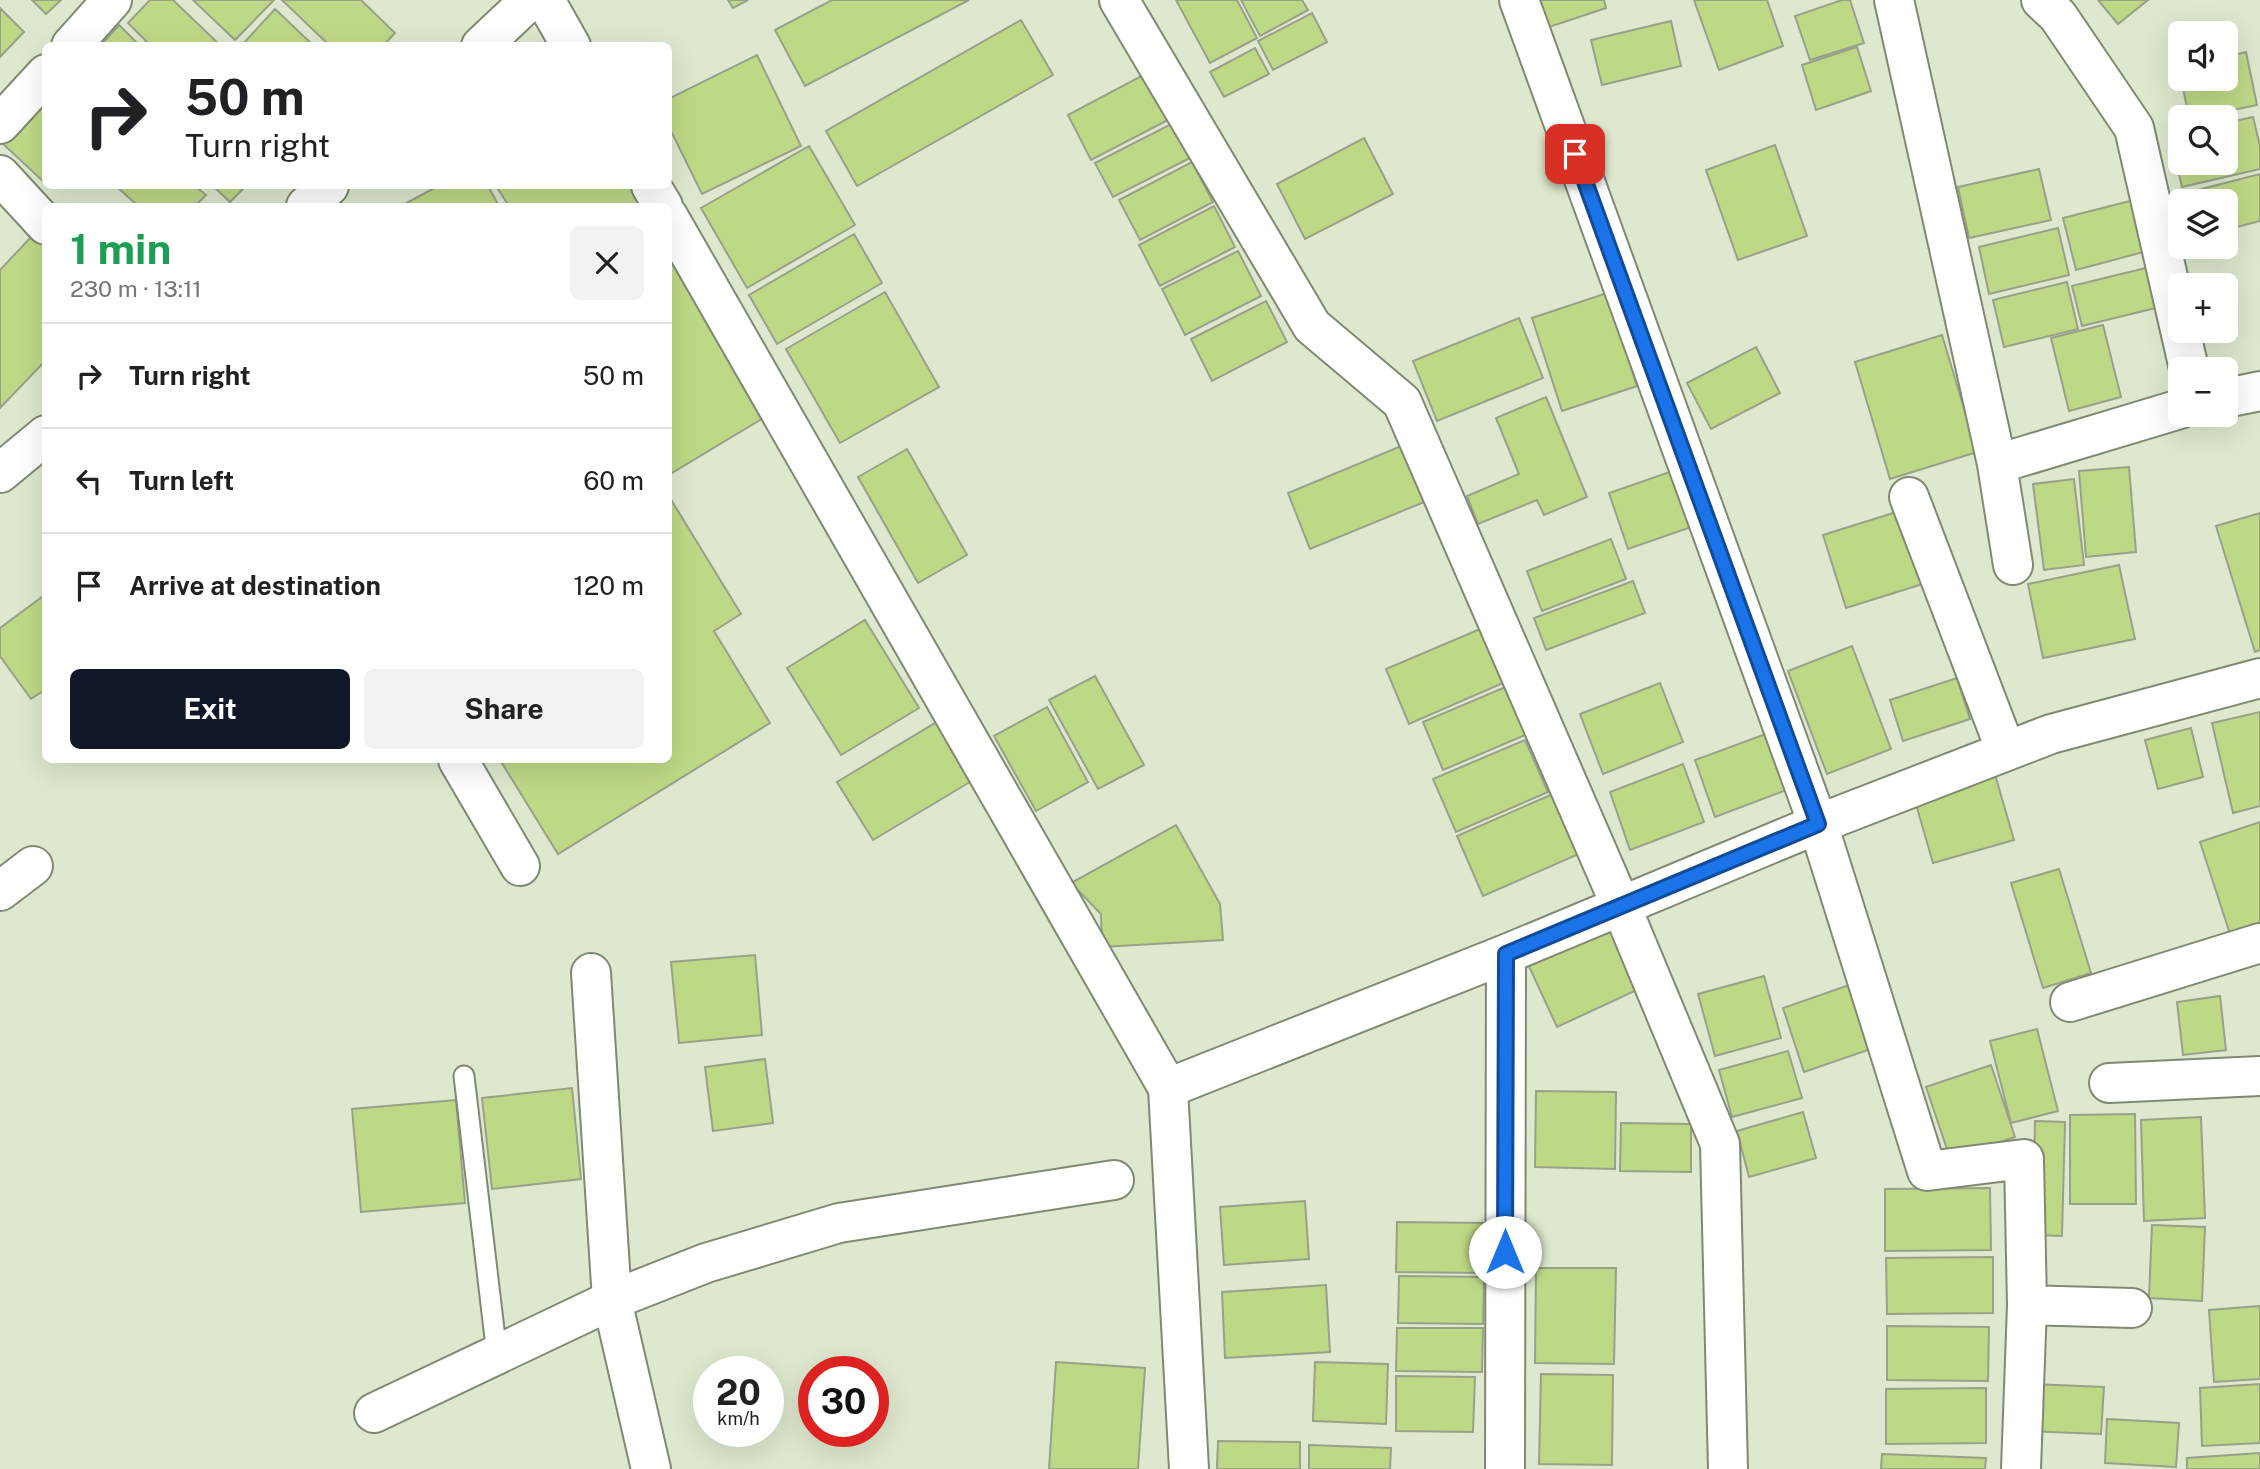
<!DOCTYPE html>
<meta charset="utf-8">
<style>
:root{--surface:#fff;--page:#f2f2f2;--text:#202124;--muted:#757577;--line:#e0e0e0;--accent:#111827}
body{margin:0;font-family:"Public Sans",sans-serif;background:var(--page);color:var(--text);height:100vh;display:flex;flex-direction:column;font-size:26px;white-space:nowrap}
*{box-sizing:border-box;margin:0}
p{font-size:23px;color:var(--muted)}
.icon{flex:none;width:38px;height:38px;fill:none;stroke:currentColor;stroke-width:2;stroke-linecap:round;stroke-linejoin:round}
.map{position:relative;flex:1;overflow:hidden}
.details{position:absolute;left:42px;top:203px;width:630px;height:560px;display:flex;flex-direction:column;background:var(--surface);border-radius:10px;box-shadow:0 7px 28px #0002}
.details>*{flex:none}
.banner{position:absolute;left:42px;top:42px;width:630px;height:147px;border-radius:10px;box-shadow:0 7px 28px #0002;background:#fff;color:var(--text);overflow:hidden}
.fabs{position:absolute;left:2168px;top:21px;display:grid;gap:14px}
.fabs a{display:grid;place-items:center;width:70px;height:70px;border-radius:10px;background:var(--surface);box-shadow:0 7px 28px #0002;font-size:35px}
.speed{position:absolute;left:693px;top:1356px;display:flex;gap:14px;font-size:35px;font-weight:700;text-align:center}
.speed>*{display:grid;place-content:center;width:91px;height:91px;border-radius:50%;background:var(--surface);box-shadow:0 7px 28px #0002;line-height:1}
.speed small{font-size:18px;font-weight:400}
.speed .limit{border:10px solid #d22;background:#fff;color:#111}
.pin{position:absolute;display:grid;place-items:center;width:60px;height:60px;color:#fff;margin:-30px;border-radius:14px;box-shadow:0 4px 10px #0006}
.me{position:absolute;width:77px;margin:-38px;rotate:0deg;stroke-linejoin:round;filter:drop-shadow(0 0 5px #0008)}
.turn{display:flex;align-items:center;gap:24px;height:147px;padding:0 28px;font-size:32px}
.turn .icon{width:91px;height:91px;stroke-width:2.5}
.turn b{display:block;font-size:49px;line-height:60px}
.round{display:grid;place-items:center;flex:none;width:74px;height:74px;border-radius:10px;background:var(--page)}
.headline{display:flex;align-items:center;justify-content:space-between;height:119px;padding:0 28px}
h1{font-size:42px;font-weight:700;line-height:52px;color:#1e9e55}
.primary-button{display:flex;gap:14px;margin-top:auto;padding:14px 28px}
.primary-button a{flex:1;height:80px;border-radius:10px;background:var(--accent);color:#fff;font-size:28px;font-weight:700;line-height:80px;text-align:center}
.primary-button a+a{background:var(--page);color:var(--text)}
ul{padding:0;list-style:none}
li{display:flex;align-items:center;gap:21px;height:105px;padding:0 28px;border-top:2px solid var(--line)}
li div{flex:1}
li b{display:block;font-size:26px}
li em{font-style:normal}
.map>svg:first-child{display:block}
</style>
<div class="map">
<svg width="2260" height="1469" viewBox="0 0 2260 1469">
<rect width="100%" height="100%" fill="#dee8ce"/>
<path fill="#bed986" stroke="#98a189" stroke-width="2" d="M32,0H61L46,14Z
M150,0H173L221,46H151L128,23Z
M193,0H274L235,40Z
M282,0H361L395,33L383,46H330Z
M728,0H748L733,8Z
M832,0H969L805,86L775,30Z
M1176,0H1237L1257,38L1210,63Z
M1241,0H1302L1308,10L1260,36Z
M1527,0H1604L1606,8L1537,31Z
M1694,0H1767L1783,46L1719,70Z
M1842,0H1850L1864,43L1810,60L1795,16Z
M2098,0H2148L2118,24Z
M0,8L24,32L0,57Z
M275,9L314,46H241Z
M1312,13L1327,42L1273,70L1258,41Z
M1021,20L1053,75L857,186L826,131Z
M1671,21L1681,66L1602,85L1591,40Z
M119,25L140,46H100Z
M1857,47L1871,91L1816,110L1802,65Z
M1255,48L1269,74L1224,97L1210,72Z
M2246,52L2257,105L2200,117H2189L2181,79H2226V57Z
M757,55L801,146L702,194L668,125V99Z
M1145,74L1168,120L1091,160L1068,115Z
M46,97V184L2,143Z
M2253,117L2260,146V169L2182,187L2170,137L2180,134V163H2226V123Z
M1175,122L1192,157L1113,197L1095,163Z
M1364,138L1393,194L1305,239L1277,184Z
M1775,145L1807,236L1738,260L1706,170Z
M809,146L855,225L747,288L701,208Z
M1192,162L1213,202L1140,240L1119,200Z
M2039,169L2051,220L1969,238L1958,187Z
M2260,174V221L2226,230V201H2184L2182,194Z
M116,186H195L206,195L195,206H138Z
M213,186H246L230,202Z
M438,186H488L499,206H401Z
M496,186H639L652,206H509Z
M2138,199L2151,250L2076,270L2063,218Z
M1214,206L1235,247L1160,286L1139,245Z
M2058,228L2069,275L1989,294L1979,247Z
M668,234L775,411L670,474L668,473Z
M854,234L882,283L777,344L749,295Z
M33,235L46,247V360L0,408V270Z
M1238,251L1261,296L1185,335L1162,289Z
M2158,265L2168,305L2082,326L2072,286Z
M2067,282L2078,329L2004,347L1993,300Z
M885,292L939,387L840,443L786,349Z
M1607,293L1637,386L1562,411L1532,318Z
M1266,301L1287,342L1212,381L1191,339Z
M1519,318L1543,378L1437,421L1413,361Z
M2103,325L2121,397L2069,411L2051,338Z
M1942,335L1977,452L1890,479L1855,362Z
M1756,347L1780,393L1711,429L1687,383Z
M1546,397L1587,497L1544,515L1537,500L1478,524L1467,496L1519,474L1496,418Z
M1406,444L1429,500L1310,549L1288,493Z
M907,449L967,555L918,583L858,477Z
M1684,467L1703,523L1628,549L1609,493Z
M2129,467L2136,552L2086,557L2079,471Z
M2074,479L2084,565L2044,570L2033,484Z
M670,498L741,614L714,631L770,723L558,854L500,760H668V499Z
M1906,509L1929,582L1846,608L1823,535Z
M2260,513V650L2255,652L2216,526Z
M1611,539L1626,579L1542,611L1527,571Z
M2119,565L2135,639L2043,658L2028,584Z
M1633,581L1645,613L1546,650L1534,618Z
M46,594V689L31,699L0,656V628Z
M865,620L919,708L841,755L787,668Z
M1480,629L1503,683L1409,724L1386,669Z
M1852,646L1891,749L1827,774L1788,671Z
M1095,676L1144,765L1098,789L1049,700Z
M1957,678L1970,719L1903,741L1890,700Z
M1660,683L1683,742L1603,774L1580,714Z
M1510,685L1530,733L1443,770L1423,722Z
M1047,707L1088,782L1036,811L994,736Z
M2260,712V806L2233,813L2212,723Z
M940,720L975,779L873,840L837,782Z
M2191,728L2203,777L2158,789L2145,740Z
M1771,732L1792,788L1715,817L1695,760Z
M1525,740L1548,792L1456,832L1433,779Z
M1683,764L1704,822L1630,850L1610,792Z
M1994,771L2014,840L1933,863L1913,794Z
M1555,793L1581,853L1483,896L1457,836Z
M2260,822V933L2233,943L2200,842Z
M1176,825L1220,904L1223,940L1102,947L1101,914L1071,883Z
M2059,869L2091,973L2043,988L2011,883Z
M1610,922L1641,988L1557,1027L1527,962Z
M755,955L762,1035L679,1043L671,962Z
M1764,976L1781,1038L1715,1056L1698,994Z
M1852,984L1874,1048L1804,1072L1783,1008Z
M2220,996L2226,1050L2183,1055L2177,1002Z
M2037,1029L2058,1111L2011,1123L1990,1041Z
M1788,1051L1802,1098L1732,1117L1719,1070Z
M765,1059L773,1123L713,1131L705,1067Z
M1991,1065L2015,1137L1950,1158L1926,1087Z
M572,1088L581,1179L492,1189L482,1098Z
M1536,1091L1616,1092L1615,1169L1535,1167Z
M456,1100L465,1203L361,1212L352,1109Z
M1803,1112L1816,1158L1749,1177L1737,1131Z
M2135,1114L2136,1204H2070V1115Z
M2201,1117L2205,1218L2144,1221L2141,1120Z
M2035,1121L2065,1122L2062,1236L2033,1235Z
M1621,1123L1691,1124V1172L1620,1171Z
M1990,1188L1991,1250L1885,1251V1189Z
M1305,1201L1309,1259L1224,1265L1220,1207Z
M1397,1222L1487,1223L1486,1273L1396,1272Z
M2152,1225L2205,1227L2202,1301L2149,1298Z
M1993,1257V1313L1887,1314L1886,1258Z
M1536,1268H1616L1614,1364L1535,1363Z
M1399,1276L1484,1277L1483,1324L1398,1323Z
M1326,1285L1330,1352L1225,1358L1222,1292Z
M2260,1306V1379L2214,1382L2209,1310Z
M1887,1326L1989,1327L1988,1381L1887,1380Z
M1397,1328H1483L1482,1372L1396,1371Z
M1056,1362L1145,1368L1138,1469H1049Z
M1315,1362L1388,1364L1386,1424L1313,1421Z
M1541,1374L1613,1375L1612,1465L1539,1464Z
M1396,1376L1475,1377L1473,1432L1396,1431Z
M2030,1384L2104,1387L2101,1434L2028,1431Z
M2260,1384V1443L2202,1446L2200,1388Z
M1986,1388V1443L1886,1444V1389Z
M2107,1419L2179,1423L2176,1467L2105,1463Z
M1218,1441L1300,1442V1469H1217Z
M1309,1445L1391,1448L1390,1469H1309Z
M2260,1453V1469H2187V1458Z
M1882,1454L1986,1458L1985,1469H1881Z"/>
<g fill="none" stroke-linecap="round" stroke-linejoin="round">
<g stroke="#818972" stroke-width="23">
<path id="lane" d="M464,1076L497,1355"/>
</g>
<g stroke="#818972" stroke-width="42">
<path id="street" d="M545,0L571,46
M1119,0L1312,326L1402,402L1621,906L1720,1144L1728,1469
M1519,0L1818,824L1927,1171L2024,1159L2027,1305L2021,1469
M1894,0L1997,464L2013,565
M2041,0L2058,16L2134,128L2189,369
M71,46L112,0
M0,124L46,74
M0,175L46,225
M651,186L663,206
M668,216L1168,1088L1189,1469
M2226,398L2260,391
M1997,464L2180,409
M1909,497L2006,751
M458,760L520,866
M0,891L33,866
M591,973L612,1300L651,1469
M2070,1002L2260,943
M2109,1083L2260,1076
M1168,1088L1506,954L1818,824L2051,734L2260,678
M2027,1305L2132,1308
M374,1413L612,1300L706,1263L839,1223L1114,1180
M1505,1469L1506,954"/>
</g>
<g stroke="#818972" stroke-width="42">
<path id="secondary" d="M481,46L530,0
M306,206L329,186
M0,473L46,435"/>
</g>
<use href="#lane" stroke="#fff" stroke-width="19"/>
<use href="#street" stroke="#fff" stroke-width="38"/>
<use href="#secondary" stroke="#fff" stroke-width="38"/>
</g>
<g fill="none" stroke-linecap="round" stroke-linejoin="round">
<g stroke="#114b97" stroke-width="18">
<path id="route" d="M1505,1252L1506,954L1818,824L1575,154"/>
</g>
<use href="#route" stroke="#1a73e8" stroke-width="12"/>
</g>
</svg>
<div class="fabs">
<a><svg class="icon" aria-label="sound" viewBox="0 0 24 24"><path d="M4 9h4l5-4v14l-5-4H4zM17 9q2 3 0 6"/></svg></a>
<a><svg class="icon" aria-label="search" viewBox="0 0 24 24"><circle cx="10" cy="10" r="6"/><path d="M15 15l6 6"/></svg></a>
<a><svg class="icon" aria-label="layers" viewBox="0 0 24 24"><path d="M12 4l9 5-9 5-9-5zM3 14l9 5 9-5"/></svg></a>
<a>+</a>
<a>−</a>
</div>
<div class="speed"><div>20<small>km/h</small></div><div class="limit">30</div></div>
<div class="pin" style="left:1575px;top:154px;background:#d93025"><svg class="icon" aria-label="arrive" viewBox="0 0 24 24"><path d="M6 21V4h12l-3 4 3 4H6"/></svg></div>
<svg class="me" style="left:1505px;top:1252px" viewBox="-20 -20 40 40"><circle r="19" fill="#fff"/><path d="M0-13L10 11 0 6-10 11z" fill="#1a73e8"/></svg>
<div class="banner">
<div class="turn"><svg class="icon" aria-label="right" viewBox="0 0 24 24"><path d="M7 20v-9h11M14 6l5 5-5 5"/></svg><div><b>50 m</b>Turn right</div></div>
</div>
<section class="details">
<div class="headline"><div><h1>1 min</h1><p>230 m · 13:11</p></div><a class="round"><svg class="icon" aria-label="close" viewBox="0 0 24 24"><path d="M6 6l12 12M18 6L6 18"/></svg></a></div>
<ul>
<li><svg class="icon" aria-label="right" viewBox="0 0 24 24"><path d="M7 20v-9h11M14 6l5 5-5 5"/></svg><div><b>Turn right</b></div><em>50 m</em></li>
<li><svg class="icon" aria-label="left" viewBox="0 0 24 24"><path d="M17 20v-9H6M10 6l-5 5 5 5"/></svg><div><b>Turn left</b></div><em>60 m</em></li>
<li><svg class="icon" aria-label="arrive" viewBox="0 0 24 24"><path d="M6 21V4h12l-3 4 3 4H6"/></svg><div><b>Arrive at destination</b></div><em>120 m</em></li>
</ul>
<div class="primary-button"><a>Exit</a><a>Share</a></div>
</section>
</div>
